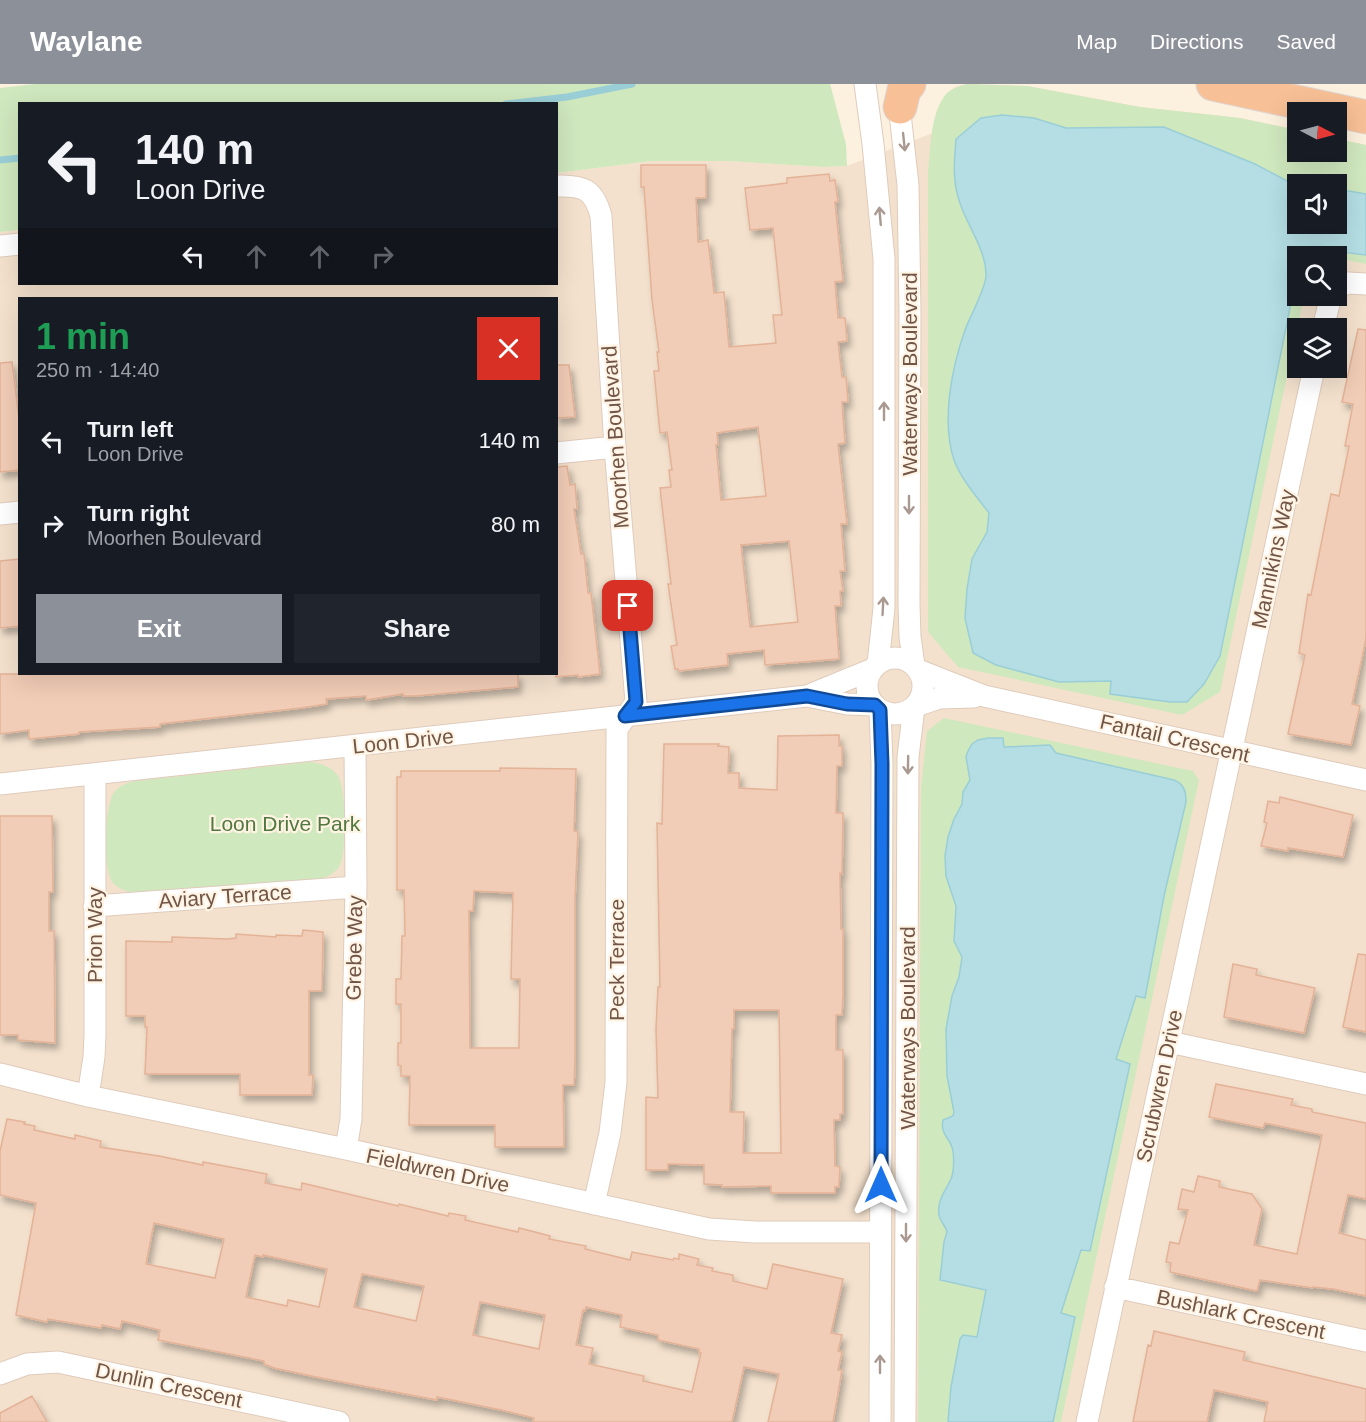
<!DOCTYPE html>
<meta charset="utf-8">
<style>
:root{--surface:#171b24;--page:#20242c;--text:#f1f3f6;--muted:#9ea1a6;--accent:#8c9099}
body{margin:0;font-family:Helvetica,sans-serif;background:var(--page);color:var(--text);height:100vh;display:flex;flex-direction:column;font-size:22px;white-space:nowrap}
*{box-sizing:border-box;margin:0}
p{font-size:20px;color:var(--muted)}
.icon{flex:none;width:33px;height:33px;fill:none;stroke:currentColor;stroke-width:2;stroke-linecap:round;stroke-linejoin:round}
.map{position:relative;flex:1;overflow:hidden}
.side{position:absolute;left:18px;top:213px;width:540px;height:378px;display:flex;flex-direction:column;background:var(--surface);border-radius:0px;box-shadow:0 6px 24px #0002}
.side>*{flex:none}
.guide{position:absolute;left:18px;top:18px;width:540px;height:183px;border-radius:0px;box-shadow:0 6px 24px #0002;background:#171b24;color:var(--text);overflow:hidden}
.needle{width:39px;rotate:96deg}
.buttons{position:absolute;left:1287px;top:18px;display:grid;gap:12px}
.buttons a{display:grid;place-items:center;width:60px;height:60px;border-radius:0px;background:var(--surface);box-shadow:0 6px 24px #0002;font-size:30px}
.pin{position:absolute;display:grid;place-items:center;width:51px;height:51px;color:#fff;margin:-26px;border-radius:12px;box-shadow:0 3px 9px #0006}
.me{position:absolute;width:66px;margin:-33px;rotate:0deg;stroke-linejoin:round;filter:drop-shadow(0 0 4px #0008)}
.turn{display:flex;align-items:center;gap:21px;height:126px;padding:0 18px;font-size:27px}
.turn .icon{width:78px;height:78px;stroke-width:2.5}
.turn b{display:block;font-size:42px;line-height:51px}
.lanes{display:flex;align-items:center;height:57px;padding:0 18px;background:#0003;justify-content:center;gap:30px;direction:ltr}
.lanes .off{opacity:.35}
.round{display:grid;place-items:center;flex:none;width:63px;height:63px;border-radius:0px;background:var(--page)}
.head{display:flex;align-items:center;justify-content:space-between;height:102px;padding:0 18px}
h1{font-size:36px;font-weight:700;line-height:45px;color:#1e9e55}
.cta{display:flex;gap:12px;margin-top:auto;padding:12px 18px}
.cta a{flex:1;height:69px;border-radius:0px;background:var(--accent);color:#fff;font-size:24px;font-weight:700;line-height:69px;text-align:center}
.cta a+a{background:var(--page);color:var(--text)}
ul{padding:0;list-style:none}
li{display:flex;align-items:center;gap:18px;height:84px;padding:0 18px}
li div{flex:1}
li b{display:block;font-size:22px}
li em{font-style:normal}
header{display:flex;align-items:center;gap:36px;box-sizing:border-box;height:84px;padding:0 30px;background:var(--accent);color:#fff}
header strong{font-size:28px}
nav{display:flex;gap:33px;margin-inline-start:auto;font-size:21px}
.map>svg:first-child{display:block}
</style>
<header>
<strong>Waylane</strong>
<nav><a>Map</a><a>Directions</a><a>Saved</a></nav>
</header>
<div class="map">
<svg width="1366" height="1338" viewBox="0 0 1366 1338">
<defs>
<filter id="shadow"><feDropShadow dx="3.5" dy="6" stdDeviation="3" flood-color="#0004"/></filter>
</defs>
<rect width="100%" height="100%" fill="#fcf0de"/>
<path fill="#f3e1cd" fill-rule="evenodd" d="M967,0L1027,2L1140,23L1240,34L1297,46L1298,68H1336L1337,55L1366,61V1338H0V148L19,146L20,200H556L557,89L651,77H727L824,83L847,82L933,49L937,27L947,10L955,3ZM1298,100H1336V140H1298ZM1298,172H1336V212H1298ZM20,214H556V590H20ZM1298,244H1336V284H1298Z"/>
<path fill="#d0e8be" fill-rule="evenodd" d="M35,0H830L846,60L847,82L824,83L727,77H651L557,89L556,20H20L19,146L0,148V4Z
M967,0L1027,2L1140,23L1240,34L1297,46L1298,68H1336L1337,55L1366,61V180L1313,169L1312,172H1298V212H1304L1220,608L1182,631L958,583L928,548V87C931,63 930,30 946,10C952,4 960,2 967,0ZM1298,100H1336V140H1298Z
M944,634L1193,687L1199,696L1061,1338H918L921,703L927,647Z
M309,678C320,679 331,682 338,692C346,703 347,771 339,783C334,790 327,793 319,795L144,809C133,809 121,808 113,799C102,787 104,720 115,707C120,701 129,698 136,697Z"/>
<path fill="#b4dee4" stroke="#9aced6" stroke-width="1.5" d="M1002,31L1034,34L1066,44L1164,43L1255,80L1289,98L1304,100H1298V140H1336L1337,105L1366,110V171L1310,164L1304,172H1298L1297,189L1220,572L1204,600L1187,618H1170L1110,610L1111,597L1059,598L996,581L973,569L965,534L967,505L972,475L987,448L989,429C977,413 961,395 954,376C941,336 952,283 965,246C970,233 987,201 986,191C986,167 969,144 961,122C952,98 954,80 956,55L981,34Z
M988,654H1003L1004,663L1050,661L1056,669L1174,696C1184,700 1186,707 1186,718L1164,812L1145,914L1136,912L1116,975L1130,980L1090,1167L1081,1166L1061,1229L1075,1233L1053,1338H948L951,1303L960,1255L963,1251L977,1253L986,1206L940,1196L944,1158L947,1148C946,1142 940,1138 939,1131C937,1116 945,1108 951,1095C954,1088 954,1075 953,1067C951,1054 940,1052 943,1036L953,1032L954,1028L947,992L946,945L952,912L959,893L962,873L954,857L956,822L946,792L945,772L948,753L954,735L962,720L963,708L970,696L966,673L968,667L972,660L978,656Z"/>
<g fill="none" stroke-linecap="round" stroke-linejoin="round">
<path stroke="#9aced6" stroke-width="7" d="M506,20L567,13L632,0
M0,76L20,74"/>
</g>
<path fill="#f1ccb6" stroke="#e3b297" stroke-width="1.5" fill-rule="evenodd" filter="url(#shadow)" d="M641,81H706V114H696L698,158L708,156L714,209L724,208L729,263L776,259L773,231H782L773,144L750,146L745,104L787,99V94L829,90L830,97L835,96L838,118H835L843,197L835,198L838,234H845L847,257L838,258L842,293H846L848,318H842L845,359L838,360L847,440H841L845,487H840L843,507H840L841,522H835L839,575L765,581L764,566L727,570L728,581L679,587L678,585H675L671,562L677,561L668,500H671L660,404L671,403L669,386H672L667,348L660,349L654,287H659L657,268H659L652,216L644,103H641ZM758,343L766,412L721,416L716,361H718L717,349ZM789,457L798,538L750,543L741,461Z
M1358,245L1366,246V555L1352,620L1360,622L1351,661L1288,650L1305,571L1299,569L1308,510L1311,511L1331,410L1339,412L1349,362H1345L1353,320L1342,318Z
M12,278L20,343V386L0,388V279Z
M556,281H569L575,333L556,334Z
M567,382L570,401L575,400L577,425H574L581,470H584L588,509H591L600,590L578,593V591L556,593V383Z
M20,475V542L0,544V477Z
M0,590H518V603L416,612H403V610L366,616V612L326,615L327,620L301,624L160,640V643L79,648V650L29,655V646L0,650Z
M839,651V662H842V682H837L836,729H843L842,790L840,789L841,845H843V910L842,931H836V966H843V1030H840V1036H834L835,1082L840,1083L839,1103H835V1109H771V1102L722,1103V1101L704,1100V1081L668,1080V1086H646V1013L658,1014L656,945L658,903H660L657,739L662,740L664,660H719L718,662L729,663L728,689H739V704L777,706L778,652ZM734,926H779L781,1069H743L744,1028H730L732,945H734Z
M500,684L576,685L574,747L578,748L575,815V977L574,1001H563L564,1063H495V1041H409L410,992H401V982L398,981V959H401V920H396V895H401L402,852H405L404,806H397V693H401V687H500ZM474,807L513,809L511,895H520L519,964H470L469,827H473Z
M1280,713L1353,731L1343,773L1288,764V767L1261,762L1267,739L1264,738L1268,717L1279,719Z
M0,732H52L53,808H49V847H54L55,959L18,956V951H0Z
M303,846L323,848L322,907H309V991H313L312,1011H240V990H145L147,943H145V932H126V857L172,858V853L228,855L236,854V850L276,853V851L302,852Z
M1358,870L1366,871V948L1343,943Z
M1233,880L1257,885L1256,891L1315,904L1304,949L1224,933Z
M1216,1000L1293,1015L1291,1021L1312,1025V1028L1366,1039V1115L1348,1111L1339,1149L1366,1156V1212L1333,1205L1313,1203V1204L1260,1196L1257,1207L1170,1188L1171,1179L1166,1178L1170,1158L1179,1160L1188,1126L1178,1125L1182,1105L1194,1108L1198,1092L1220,1097L1219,1103L1252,1110L1262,1125L1254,1161L1297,1170L1322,1051L1265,1039L1263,1044L1209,1033Z
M7,1035L25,1038L24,1040L35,1042L34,1046L75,1055V1051L101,1057L100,1063L159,1072L203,1081V1078L267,1090L265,1099L301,1106L302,1099L398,1122L399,1120L448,1132L449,1129L466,1132L465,1136L518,1148L519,1144L539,1149L550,1152L549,1155L586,1162L585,1165L630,1176L632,1168L673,1176L674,1174L679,1175V1170L699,1175L697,1181L713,1184L712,1187L733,1191V1197L767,1205L773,1180L843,1195L831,1249L842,1251L838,1267L842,1268L838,1286H842L833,1338H768L779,1290L744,1283L732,1338H533L534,1334L501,1326L437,1313V1316L316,1293L274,1284L264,1280V1277L158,1256L160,1246L122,1237L120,1245L102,1241L101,1244L48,1235L47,1238L16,1231L36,1119L0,1111V1067ZM154,1139L224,1155L215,1194L146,1180ZM255,1171L263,1173V1171L327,1185L319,1223L288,1216L287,1222L246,1213ZM362,1190L424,1202L416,1237L354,1223ZM480,1218L545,1231L539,1265L473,1251ZM586,1223L622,1231L620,1243L658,1251V1256L699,1265V1269H701L692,1308L643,1297L644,1292L589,1280L593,1264L576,1261L583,1226L585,1227Z
M1154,1247L1245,1268L1243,1276L1366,1305V1338H1264L1268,1318L1214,1306L1207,1338H1133L1148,1261L1151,1262Z
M32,1312L47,1338H0V1329Z"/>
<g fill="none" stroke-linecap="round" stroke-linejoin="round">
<g stroke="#dfcbbb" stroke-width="23">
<path id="minor" d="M865,0L873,60L884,175V524L878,580
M898,12L908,101L910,227L909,520L910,553L914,581
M556,102C583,101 594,105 601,132L615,363L636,618L617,645L616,998L610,1049L594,1120
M0,162L20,160
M1336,204L1348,199L1366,200
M1323,244L1331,212
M556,369L615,363
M0,430L20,428
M867 602a28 28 0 1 1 56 0a28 28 0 1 1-56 0Z
M918,586L984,612L1366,696
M807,612L847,620L875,621
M916,622L939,614L974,613
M880,626L882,680L880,1338
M0,700L807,612L873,585
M94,822L356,803
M1169,958L1366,1000
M0,990L88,1012L346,1065L709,1145L755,1148H880
M88,1012L94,973L95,951V690
M346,1065L351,1035L356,803L355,662
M1115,1203L1366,1257
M0,1290L27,1280L58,1278L339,1338
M905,1338L908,673L914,623
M1087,1338L1314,284"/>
</g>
<g stroke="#ddd6d3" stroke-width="35">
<path id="trunk" d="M1213,0L1366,33
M900,23L904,6L909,0"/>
</g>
<use href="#minor" stroke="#fff" stroke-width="21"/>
<use href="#trunk" stroke="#f8c096" stroke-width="33"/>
</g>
<defs><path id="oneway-shaft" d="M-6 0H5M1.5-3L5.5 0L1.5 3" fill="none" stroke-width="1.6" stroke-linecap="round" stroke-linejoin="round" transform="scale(1.5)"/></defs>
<g stroke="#aa9991">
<use href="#oneway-shaft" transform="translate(904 58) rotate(84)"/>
<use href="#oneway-shaft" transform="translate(880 132) rotate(-95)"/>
<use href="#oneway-shaft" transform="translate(884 327) rotate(-90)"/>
<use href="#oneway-shaft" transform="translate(909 421) rotate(90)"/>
<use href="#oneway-shaft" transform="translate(883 522) rotate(-87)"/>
<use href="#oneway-shaft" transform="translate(908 681) rotate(91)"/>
<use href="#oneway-shaft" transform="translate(906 1149) rotate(90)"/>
<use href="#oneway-shaft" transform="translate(880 1280) rotate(-90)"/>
</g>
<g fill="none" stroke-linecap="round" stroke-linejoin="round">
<g stroke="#114b97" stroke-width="15">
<path id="route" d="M628,522L636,618L625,632L807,612L847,620L875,621L880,626L882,680L881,1101"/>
</g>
<use href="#route" stroke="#1a73e8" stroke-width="10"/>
</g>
<g text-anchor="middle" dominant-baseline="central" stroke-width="4.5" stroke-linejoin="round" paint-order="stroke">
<g font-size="21" fill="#715547" stroke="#fff4e4">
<text transform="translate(909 290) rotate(-90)">Waterways Boulevard</text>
<text transform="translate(615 353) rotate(-94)">Moorhen Boulevard</text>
<text transform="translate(1273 475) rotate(-78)">Mannikins Way</text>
<text transform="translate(1175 654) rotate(13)">Fantail Crescent</text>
<text transform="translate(403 657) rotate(-6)">Loon Drive</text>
<text transform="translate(225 812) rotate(-4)">Aviary Terrace</text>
<text transform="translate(94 851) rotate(-90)">Prion Way</text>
<text transform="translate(354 864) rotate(-89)">Grebe Way</text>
<text transform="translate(616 876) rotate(-90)">Peck Terrace</text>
<text transform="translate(907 944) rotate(-90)">Waterways Boulevard</text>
<text transform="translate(1159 1002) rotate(-78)">Scrubwren Drive</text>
<text transform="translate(438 1086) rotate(12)">Fieldwren Drive</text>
<text transform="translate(1241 1230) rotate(12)">Bushlark Crescent</text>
<text transform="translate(169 1301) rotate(12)">Dunlin Crescent</text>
</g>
<g font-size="21" fill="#51783f" stroke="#fff4e4">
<text x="285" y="739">Loon Drive Park</text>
</g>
</g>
</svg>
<div class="buttons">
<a><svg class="needle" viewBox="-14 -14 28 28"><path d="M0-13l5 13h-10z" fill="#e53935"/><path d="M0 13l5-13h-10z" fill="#9ea1a6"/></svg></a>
<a><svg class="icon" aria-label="sound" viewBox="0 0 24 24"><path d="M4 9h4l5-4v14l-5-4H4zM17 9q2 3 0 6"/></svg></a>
<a><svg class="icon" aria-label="search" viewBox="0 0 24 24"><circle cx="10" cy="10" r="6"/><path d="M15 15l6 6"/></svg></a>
<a><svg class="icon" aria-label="layers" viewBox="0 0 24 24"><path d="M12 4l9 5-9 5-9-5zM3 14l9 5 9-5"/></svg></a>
</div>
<div class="pin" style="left:628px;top:522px;background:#d93025"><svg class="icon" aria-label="arrive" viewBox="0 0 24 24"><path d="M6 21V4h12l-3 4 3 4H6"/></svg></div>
<svg class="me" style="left:881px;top:1101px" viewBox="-20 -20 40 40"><path d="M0-17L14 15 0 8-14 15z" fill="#1a73e8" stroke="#fff" stroke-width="4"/></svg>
<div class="guide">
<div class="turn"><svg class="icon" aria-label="left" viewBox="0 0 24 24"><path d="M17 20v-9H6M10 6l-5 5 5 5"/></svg><div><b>140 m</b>Loon Drive</div></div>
<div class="lanes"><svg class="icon" aria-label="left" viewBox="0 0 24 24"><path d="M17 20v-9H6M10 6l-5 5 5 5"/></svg><svg class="icon off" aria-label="ahead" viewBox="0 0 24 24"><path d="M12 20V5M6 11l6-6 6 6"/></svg><svg class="icon off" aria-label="ahead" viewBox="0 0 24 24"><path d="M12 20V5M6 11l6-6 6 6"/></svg><svg class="icon off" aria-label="right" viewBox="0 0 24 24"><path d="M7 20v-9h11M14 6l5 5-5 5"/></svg></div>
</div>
<section class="side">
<div class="head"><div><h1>1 min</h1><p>250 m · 14:40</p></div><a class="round" style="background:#d93025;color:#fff"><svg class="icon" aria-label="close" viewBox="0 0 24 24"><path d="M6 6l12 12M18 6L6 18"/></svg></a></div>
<ul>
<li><svg class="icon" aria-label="left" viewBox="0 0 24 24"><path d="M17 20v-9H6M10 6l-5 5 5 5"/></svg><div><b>Turn left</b><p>Loon Drive</p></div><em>140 m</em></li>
<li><svg class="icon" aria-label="right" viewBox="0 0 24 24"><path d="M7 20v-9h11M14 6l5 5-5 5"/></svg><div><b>Turn right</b><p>Moorhen Boulevard</p></div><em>80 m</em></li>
</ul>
<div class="cta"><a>Exit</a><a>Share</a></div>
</section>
</div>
